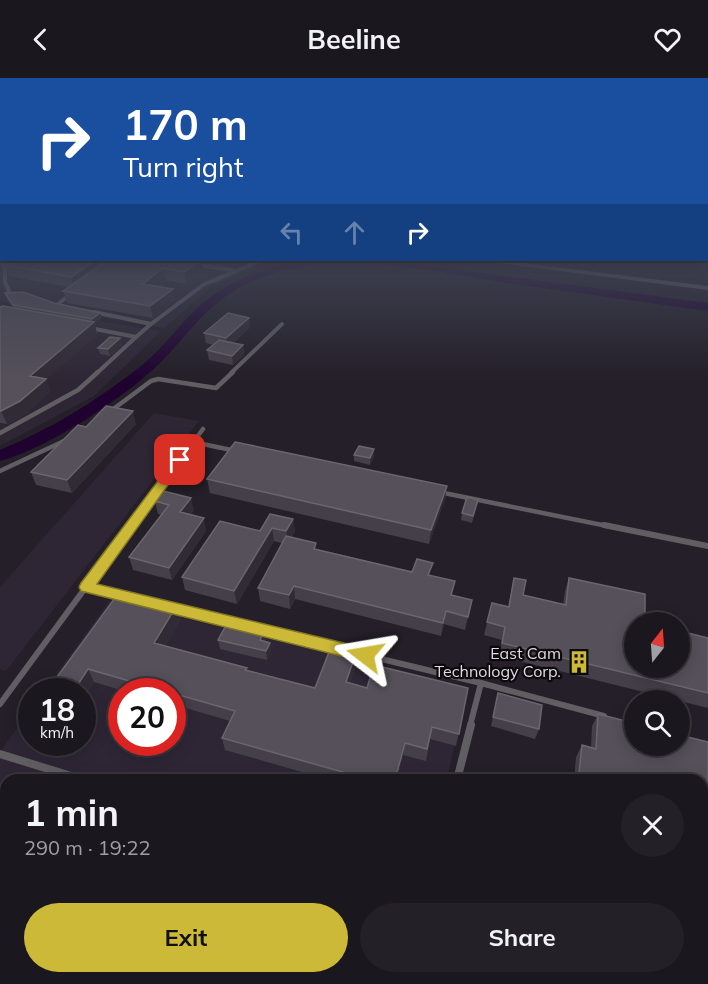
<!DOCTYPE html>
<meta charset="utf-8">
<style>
:root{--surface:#1b171e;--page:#242027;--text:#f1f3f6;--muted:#a09fa4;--line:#39363c;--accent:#cdb938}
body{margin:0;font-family:Mulish,sans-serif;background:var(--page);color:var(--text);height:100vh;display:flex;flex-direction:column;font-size:22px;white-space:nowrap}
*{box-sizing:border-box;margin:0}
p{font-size:20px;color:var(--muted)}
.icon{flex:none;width:33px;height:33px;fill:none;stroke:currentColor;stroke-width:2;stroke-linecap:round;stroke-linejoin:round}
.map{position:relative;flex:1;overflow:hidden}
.drawer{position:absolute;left:0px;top:696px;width:708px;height:210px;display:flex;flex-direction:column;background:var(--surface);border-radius:18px 18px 0 0;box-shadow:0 3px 15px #0003,0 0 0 2px var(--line)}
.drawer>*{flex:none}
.banner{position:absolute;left:0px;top:0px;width:708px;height:183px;box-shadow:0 3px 15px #0003,0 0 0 2px var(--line);background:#1a4fa0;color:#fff;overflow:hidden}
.needle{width:39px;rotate:17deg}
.tools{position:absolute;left:624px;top:534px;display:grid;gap:12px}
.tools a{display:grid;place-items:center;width:66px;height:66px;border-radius:50%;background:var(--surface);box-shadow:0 3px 15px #0003,0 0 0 2px var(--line);font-size:30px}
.speed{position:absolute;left:18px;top:600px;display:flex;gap:12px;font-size:30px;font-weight:700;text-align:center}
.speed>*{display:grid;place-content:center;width:78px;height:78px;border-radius:50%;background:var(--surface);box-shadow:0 3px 15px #0003,0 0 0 2px var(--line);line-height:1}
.speed small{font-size:15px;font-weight:400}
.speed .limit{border:9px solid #d22;background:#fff;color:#111}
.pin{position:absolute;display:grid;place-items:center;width:51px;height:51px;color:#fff;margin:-26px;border-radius:12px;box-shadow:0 3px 9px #0006}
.me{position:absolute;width:66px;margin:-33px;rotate:284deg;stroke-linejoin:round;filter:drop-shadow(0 0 4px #0008)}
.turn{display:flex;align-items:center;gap:21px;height:126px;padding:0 24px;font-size:27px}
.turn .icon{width:78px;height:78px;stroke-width:2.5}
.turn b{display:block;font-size:42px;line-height:51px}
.lanes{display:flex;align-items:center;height:57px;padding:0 24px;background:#0003;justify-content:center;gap:30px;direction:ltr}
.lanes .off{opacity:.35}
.round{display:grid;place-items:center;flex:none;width:63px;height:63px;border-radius:32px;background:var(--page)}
.head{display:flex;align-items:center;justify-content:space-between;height:102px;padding:0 24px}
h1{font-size:36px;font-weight:700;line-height:45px}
.action{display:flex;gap:12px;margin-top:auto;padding:12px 24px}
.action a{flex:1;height:69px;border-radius:36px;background:var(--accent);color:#111;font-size:24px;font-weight:700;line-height:69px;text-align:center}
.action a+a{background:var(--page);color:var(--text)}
header{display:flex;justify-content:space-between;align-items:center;height:78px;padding:0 24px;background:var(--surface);font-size:27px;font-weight:700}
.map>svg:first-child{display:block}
</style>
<header><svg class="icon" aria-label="back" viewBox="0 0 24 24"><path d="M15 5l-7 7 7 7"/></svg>Beeline<svg class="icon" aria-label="heart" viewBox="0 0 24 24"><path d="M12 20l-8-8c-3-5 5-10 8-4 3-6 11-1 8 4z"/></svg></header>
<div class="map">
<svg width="708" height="906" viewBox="0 0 708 906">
<rect width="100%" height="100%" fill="#241f28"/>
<path fill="#2e2635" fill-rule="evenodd" d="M0,176L2,182H278L211,209L164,250L0,223Z
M0,227L161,253L94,318L0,368Z
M154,335L199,343L6,593L0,591V509Z
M110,522L467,610L447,702H6V711L0,709V674L31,631L32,664H82V614L44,613ZM122,614H172V664H122Z
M0,779L6,782V900H327L343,906H0Z"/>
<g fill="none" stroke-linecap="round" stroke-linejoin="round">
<path fill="#1f022f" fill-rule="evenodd" d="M316,182H387L708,225V233C643,224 579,215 514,206C421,193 306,160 222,221C199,238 182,263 162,283C127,318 47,371 0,383V372C51,351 98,322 141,288C162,271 177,250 195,232C228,201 272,186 316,182Z"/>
<path stroke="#615e63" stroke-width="4" d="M2,182L5,190L12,188
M197,187L232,192
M5,190V204L11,218
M61,228L57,227L69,217
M94,234L151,246L203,207L262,182
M90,250L136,259L97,295
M136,259L151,246
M231,295L282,246"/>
<path stroke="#615e63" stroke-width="4.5" d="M112,332L151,303L158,301L216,310L233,294
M0,355L78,312L98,294
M193,364L236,373
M0,393L64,363
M439,414L612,449
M131,449L203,351"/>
<path stroke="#615e63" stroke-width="6" d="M604,447L708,468
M124,518L86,509L132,447
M174,530L235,545
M261,552L481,605
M0,626L86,509
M470,648L481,605L604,638"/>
<path stroke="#615e63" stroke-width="8" d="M0,676L84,702
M457,702L471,647
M0,810L6,812
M216,900L229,906"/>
<path fill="#615e63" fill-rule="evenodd" d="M487,182H501L708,208V212L490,184Z"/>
<path fill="#a19ba5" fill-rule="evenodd" d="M0,720L6,722V744L0,742Z
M474,900H515L518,906H476Z"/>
</g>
<path fill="#453f49" d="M15,182H202L203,192L186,206L166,202L158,208L176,222L153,240L67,225L63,213L69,209L9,198L5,187Z
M5,215L54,225L102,240L95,246L97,256L46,301L50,313L26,336L7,346L0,345V228V229H13L7,221Z
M249,240L250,249L233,265L243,267L244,277L233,287L209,282L207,272L214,267L206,265L204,255Z
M120,260L122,266L110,278L100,276L98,270Z
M136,346L72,415L36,407L31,394L86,349Z
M374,371V378L370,387L354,383V377Z
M207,401L447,408L445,421L429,466L210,415Z
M478,422L472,445L461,442L462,435Z
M155,423L194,432L190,437L206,453L172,502L133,492L129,479L162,437L158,436Z
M293,441L295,454L292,459L317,471L431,498L452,517L472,522L465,552L444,546L441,558L295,521L290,531L260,523L258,510L282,465L274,463L237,526L185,512L182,499L260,453Z
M514,500L523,517L563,527L565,513L569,500L634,544L708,560V630L499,578L502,562L484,557L492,525L508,529Z
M181,540L165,568L247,590V593L315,610L356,575V588L350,605L367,610H468L456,668L430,661L426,683L403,677L397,702H330L225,672L222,660L230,643L172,626V614H127L94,604L82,622V614H46Z
M266,549L267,559L265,563L270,565L271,574L267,582L220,571L218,562Z
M498,615L539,651L535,661L491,648Z
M598,636L708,664V762L702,760V702H574L576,679L582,667L591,669L592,648Z"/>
<path fill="#312b35" d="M96,182H114L74,210L71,199Z
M201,182H202L203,192L186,206L184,194Z
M163,190L166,202L146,217L143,206Z
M173,211L176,222L153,240L150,228Z
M100,235L102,240L95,246L97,256L46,301L50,313L26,336L7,346L1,333L30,298L93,245L92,241Z
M249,240L250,249L227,270L226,260Z
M120,260L122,266L110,278L108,271Z
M243,267L244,277L233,287L232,278Z
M133,333L136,346L72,415L67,402Z
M374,371V378L370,387V380Z
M447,408L445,421L429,466L431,452Z
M191,420L194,432L183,447L180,434Z
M204,440L206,453L172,502L169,490Z
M293,441L295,454L288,466L286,453Z
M272,450L274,463L237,526L234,513Z
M294,508L295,521L290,531L289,517Z
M177,527L181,540L159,578L154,565Z
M446,533L444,546L441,558L443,545Z
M266,549L267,559L261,571L260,562Z
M270,565L271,574L267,582L266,573Z
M356,575V588L346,617V604Z
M88,591L94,604L82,622V614H73Z
M405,665L403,677L397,702H395Z"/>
<path fill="#555059" stroke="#6b666e" stroke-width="1.5" d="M15,182H96L71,199L5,187Z
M107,182H201L184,194L163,190L143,206L173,211L150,228L63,213Z
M23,214L54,225L100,235L92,241L13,227L5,215Z
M3,228L94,244L30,298L46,301L20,323L1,333H0V229Z
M228,235L249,240L226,260L204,255Z
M110,259L120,260L108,271L98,270Z
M219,262L243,267L232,278L207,272Z
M106,328L133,333L67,402L31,394L78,347L86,349Z
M235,364L447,408L431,452L207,401Z
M359,368L374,371L370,380L354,377Z
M163,413L191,420L180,434L204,440L169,490L129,479L169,427L155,423Z
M467,419L478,422L473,438L462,435Z
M270,436L293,441L286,453L272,450L234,513L182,499L220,443L260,453Z
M286,458L316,465L314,471L412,494L417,481L433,485L428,497L455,503L451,517L472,522L468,539L446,533L443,545L294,508L289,517L258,510Z
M514,500L526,502L523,517L566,527L569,500L645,516V544H634V590H680V553L708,560V615L502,565L505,549L487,544L492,525L509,529Z
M120,513L177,527L154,565L247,590L245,592L315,610L331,569L356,575L346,604L367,610L374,587L468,610L459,656L432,649L427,671L405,665L395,702H371L222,660L235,633L172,615V614H167L88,591L73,614H46Z
M230,540L266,549L260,562L270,565L266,573L218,562Z
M498,615L542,627L539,651L493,639Z
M598,636L634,645V668H680V657L708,664V748L702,747V702H594V700L579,696L582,667L596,671Z
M0,829L6,832V900H169L184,906H0Z"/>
<linearGradient id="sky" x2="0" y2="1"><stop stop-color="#141116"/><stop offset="0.58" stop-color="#3f4253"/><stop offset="1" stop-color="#3f4253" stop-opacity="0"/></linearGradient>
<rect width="708" height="303" fill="url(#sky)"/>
<path fill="#cdb938" stroke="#857824" stroke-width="1.5" d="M180,378L186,382L97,506L365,570L371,572L373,577L371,582L365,584L81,513L79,509L81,505L176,379Z"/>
<defs>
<g id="building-bare" transform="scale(1.8)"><path d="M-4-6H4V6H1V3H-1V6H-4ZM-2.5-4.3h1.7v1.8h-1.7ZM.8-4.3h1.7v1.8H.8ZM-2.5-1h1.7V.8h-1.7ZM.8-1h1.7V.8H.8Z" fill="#cdb938" stroke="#0c0a0e" stroke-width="2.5" paint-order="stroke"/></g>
</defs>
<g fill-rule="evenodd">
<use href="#building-bare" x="579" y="584"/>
</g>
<g text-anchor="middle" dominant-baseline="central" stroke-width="4.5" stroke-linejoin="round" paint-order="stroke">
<g font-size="16" fill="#dfdce2" stroke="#0c0a0e" text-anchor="end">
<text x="561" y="575">East Cam<tspan x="561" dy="18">Technology Corp.</tspan></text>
</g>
</g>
</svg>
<div class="tools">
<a><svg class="needle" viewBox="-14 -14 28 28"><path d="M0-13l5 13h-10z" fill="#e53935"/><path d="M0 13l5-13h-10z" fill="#a09fa4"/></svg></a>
<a><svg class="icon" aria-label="search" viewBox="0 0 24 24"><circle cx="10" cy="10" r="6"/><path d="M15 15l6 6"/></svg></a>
</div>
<div class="speed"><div>18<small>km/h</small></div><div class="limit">20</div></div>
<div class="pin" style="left:180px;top:382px;background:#d93025"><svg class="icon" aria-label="arrive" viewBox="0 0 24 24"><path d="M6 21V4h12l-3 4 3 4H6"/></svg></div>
<svg class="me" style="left:365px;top:577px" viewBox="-20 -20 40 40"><path d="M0-17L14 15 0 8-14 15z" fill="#cdb938" stroke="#fff" stroke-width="4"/></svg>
<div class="banner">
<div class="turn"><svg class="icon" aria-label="right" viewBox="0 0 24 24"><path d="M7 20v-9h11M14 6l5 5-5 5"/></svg><div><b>170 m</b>Turn right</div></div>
<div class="lanes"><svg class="icon off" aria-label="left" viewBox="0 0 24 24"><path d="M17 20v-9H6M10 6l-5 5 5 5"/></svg><svg class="icon off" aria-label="ahead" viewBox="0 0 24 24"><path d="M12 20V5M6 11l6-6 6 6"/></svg><svg class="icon" aria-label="right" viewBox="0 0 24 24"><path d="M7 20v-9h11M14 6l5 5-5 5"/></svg></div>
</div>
<section class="drawer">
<div class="head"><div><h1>1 min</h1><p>290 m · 19:22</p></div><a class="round"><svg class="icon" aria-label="close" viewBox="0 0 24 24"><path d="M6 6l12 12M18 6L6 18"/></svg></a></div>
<div class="action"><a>Exit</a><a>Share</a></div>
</section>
</div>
